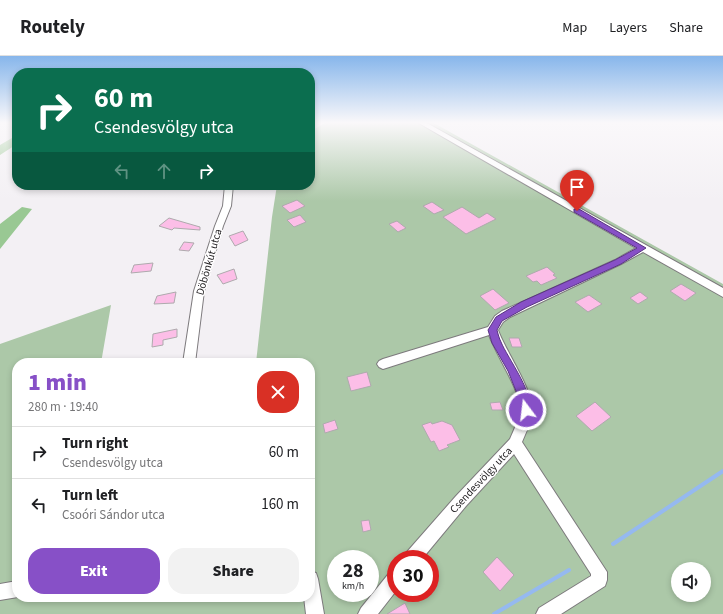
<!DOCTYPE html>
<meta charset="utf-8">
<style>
:root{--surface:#fff;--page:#f2f2f2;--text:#202124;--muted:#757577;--line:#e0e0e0;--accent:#8750c7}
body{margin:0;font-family:"Source Sans 3",sans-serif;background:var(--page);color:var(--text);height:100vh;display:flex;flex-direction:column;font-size:15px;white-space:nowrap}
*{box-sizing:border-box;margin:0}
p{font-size:13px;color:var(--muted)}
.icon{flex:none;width:22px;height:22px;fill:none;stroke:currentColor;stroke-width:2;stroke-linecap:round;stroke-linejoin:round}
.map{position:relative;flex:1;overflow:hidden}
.details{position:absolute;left:12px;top:302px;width:303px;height:244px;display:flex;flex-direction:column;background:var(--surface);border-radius:16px;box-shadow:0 2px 6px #0003}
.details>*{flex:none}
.guide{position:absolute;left:12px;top:12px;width:303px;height:122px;border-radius:16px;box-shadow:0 2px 6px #0003;background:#0b6e4f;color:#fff;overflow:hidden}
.tools{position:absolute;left:671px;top:506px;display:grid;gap:8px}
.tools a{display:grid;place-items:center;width:40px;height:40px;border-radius:50%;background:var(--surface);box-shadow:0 2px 6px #0003;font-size:20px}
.speed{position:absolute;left:327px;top:494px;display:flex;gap:8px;font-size:20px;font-weight:700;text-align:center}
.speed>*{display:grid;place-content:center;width:52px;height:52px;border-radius:50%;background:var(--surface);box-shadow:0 2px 6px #0003;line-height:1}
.speed small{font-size:10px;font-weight:400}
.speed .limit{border:6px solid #d22;background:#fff;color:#111}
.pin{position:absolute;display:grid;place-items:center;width:34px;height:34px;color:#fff;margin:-41px -17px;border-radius:50% 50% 50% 0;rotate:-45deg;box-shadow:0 0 4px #0007}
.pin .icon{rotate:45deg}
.me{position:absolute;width:44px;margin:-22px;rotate:345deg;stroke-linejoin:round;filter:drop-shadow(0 0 3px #0008)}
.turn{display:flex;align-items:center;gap:14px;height:84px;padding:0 16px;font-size:18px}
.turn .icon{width:52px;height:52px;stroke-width:2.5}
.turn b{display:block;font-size:28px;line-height:34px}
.lanes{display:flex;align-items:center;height:38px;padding:0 16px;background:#0003;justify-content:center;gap:20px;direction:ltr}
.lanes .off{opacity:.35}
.round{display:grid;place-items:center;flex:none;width:42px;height:42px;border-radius:16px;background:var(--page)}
.overview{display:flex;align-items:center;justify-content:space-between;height:68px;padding:0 16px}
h1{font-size:24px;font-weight:800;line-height:30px;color:var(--accent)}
.primary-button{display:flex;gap:8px;margin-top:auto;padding:8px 16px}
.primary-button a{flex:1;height:46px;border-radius:16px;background:var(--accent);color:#fff;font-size:16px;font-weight:800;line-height:46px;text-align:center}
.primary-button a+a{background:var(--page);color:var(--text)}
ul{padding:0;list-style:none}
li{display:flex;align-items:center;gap:12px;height:52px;padding:0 16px;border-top:1px solid var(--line)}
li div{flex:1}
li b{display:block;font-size:15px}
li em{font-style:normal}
header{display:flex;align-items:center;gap:24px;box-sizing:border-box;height:56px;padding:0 20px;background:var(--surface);border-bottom:1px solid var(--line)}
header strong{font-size:19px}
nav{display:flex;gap:22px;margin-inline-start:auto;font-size:14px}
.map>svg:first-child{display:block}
</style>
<header>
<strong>Routely</strong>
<nav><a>Map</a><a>Layers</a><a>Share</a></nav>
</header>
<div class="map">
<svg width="723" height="558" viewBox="0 0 723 558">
<rect width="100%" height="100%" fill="#f3f0f4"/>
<path fill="#acc8a8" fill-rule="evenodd" d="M326,66H432L723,228V558H0V288L111,249L101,307H17V541H310V307H256L272,161L277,129H310V76ZM336,503H370V537H336ZM396,503H430V537H396ZM678,513H704V539H678Z"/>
<path fill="#99c893" d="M17,79V88L0,99V89Z
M22,151L32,153L0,193V168Z"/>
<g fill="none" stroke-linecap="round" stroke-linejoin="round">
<path stroke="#95b9f0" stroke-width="4" d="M613,488L723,415
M494,558L569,514"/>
</g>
<path fill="#fcbee7" stroke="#aeaaad" d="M297,144L305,150L290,157L282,150Z
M432,146L444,154L434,158L423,150Z
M462,151L479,162L487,157L496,163L466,178L443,161Z
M300,159L306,166L294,171L287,164Z
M169,162L200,171V174L174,172L172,174L159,170Z
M397,165L406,172L398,176L389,168Z
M243,175L248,184L235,190L229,180Z
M184,186L194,187L189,195L179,194Z
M153,207L151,215L131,217L134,209Z
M547,211L555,218L553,219L557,222L541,229L537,225L533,226L526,220Z
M234,213L237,223L223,228L217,219Z
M681,228L696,237L685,245L670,235Z
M493,233L509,247L495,254L480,240Z
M176,236L174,247L154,248L157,240Z
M640,236L648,242L638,248L630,242Z
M589,239L602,248L588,256L575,246Z
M177,273V281L163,284V289L152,291L153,278Z
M509,282H519L522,291H512Z
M367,316L371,330L351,335L347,321Z
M500,346L503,354H492L490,347Z
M595,346L611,361L592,375L576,360Z
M335,364L338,373L325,377L323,368Z
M442,365L452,369L460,384L447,389L449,391L439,395L434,385L431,386L422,369L431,366L432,368Z
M369,464L371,474L363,476L361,465Z
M497,501L514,519L500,535L483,516Z
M405,547L410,558H387Z"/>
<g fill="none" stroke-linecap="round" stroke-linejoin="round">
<g stroke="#7d7a7d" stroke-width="2">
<path id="street" d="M417,66H425L723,232V241L643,196L621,208L510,261L503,266L498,274C505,294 533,334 532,354C532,365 526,376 522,386L607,516V524L605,530L561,558H536L539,552L591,520V518L514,398L466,450L422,503H404L406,497L456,440L510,383C514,374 519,363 520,353C520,333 496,299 489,279L383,313L379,311L377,308L379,305L383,303L488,271L495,260L502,255L615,204L636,192Z
M225,129H233L231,150L223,170L204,235L195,307H183L194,235L215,170L223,150Z
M396,514V535L378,558H358L361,552L390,516Z
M310,515L316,517L318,523L324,558H306L304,541H310Z
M17,525L18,541L0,544V528Z"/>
</g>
<use href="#street" fill="#fff" fill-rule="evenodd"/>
</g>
<linearGradient id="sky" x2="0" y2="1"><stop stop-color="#87b6eb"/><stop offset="0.46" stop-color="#faf8fa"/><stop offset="1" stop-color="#faf8fa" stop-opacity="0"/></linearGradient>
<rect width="723" height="145" fill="url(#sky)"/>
<path fill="#8750c7" stroke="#583481" d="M574,153H579L646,192L621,208L527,251L502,265L497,274C498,278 499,282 501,286C507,301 537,341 529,357L526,359L522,357L520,345L508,315L492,287L488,274L496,261L521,246L615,204L637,192L574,156Z"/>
<g text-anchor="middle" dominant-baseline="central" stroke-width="3" stroke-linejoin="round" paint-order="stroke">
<g font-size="11" fill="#222022" stroke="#fffeff">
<text transform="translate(209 206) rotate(-74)">Döbönkút utca</text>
<text transform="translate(481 424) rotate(-47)">Csendesvölgy utca</text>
</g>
</g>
</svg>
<div class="tools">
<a><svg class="icon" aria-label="sound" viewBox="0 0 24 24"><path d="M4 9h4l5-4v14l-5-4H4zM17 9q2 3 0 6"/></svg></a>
</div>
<div class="speed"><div>28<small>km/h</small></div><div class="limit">30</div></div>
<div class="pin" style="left:577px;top:155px;background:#d93025"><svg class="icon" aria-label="arrive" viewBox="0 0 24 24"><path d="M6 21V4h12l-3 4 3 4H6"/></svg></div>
<svg class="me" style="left:526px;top:354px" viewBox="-20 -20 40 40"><circle r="17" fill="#8750c7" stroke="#fff" stroke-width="3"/><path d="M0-11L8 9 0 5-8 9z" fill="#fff"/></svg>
<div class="guide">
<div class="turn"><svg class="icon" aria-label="right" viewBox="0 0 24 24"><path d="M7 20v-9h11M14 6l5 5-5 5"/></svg><div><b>60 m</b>Csendesvölgy utca</div></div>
<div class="lanes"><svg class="icon off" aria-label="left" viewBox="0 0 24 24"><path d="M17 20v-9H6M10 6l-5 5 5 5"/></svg><svg class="icon off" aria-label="ahead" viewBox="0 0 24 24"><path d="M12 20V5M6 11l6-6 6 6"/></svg><svg class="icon" aria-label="right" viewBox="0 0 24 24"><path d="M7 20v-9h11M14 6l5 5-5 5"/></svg></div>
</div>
<section class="details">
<div class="overview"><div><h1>1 min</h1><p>280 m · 19:40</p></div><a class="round" style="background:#d93025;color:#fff"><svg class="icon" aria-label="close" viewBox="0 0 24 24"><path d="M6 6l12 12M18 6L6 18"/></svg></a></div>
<ul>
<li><svg class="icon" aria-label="right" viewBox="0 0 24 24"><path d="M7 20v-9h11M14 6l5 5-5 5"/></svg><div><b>Turn right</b><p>Csendesvölgy utca</p></div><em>60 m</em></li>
<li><svg class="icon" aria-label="left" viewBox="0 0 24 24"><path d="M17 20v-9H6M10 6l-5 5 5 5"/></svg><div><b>Turn left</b><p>Csoóri Sándor utca</p></div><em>160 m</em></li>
</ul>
<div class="primary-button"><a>Exit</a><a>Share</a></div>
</section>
</div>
